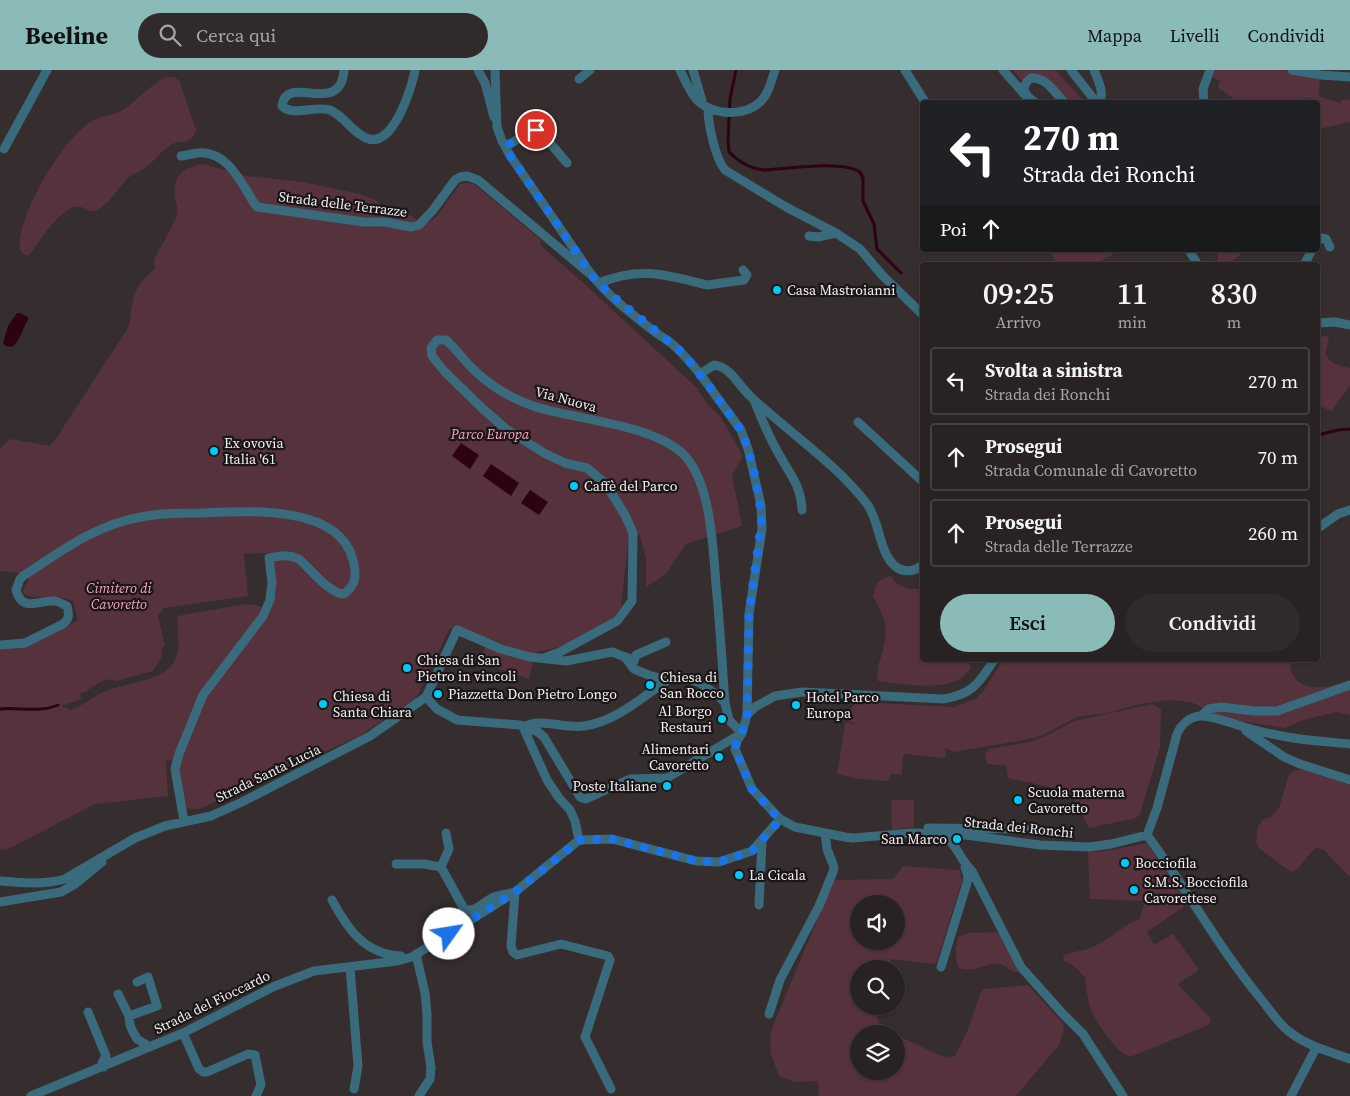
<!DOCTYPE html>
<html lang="it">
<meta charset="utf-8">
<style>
:root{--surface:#282223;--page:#302a2b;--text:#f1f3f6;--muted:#a5a4a6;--line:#443f41;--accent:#8bbbb9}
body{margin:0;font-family:"Source Serif 4",serif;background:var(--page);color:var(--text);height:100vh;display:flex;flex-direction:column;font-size:19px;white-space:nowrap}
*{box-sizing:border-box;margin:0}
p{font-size:16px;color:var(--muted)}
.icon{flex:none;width:28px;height:28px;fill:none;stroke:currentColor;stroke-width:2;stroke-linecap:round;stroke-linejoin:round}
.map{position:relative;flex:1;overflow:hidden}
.panel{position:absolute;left:920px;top:192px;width:400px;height:400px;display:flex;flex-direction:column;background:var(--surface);border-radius:5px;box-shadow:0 1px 4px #0004,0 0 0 1px var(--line)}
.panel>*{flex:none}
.top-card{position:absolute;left:920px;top:30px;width:400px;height:152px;border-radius:5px;box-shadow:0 1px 4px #0004,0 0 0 1px var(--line);background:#202124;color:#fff;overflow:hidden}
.controls{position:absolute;left:850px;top:825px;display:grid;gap:10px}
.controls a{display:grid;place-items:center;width:55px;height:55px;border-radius:50%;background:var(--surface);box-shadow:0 1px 4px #0004,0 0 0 1px var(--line);font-size:25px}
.pin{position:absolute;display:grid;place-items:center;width:42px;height:42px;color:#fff;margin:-21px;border:2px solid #fff;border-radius:50%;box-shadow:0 1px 5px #0007}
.me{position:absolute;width:55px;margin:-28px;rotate:58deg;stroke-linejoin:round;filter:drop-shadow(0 0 4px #0008)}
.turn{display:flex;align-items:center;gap:18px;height:105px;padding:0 20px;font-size:22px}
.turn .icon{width:65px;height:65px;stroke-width:2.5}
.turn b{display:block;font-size:35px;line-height:42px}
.then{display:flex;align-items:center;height:48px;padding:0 20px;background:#0003;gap:10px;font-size:19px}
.eta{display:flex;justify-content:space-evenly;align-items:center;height:85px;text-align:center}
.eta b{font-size:30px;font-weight:600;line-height:35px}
.primary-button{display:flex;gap:10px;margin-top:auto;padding:10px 20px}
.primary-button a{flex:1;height:58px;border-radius:30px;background:var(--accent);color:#111;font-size:20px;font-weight:600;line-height:58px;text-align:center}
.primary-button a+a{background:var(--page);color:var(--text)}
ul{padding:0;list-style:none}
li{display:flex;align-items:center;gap:15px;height:68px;margin:0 10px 8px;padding:0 10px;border:2px solid var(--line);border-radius:5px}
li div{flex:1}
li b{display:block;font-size:19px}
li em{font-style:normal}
header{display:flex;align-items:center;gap:30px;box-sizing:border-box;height:70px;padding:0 25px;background:var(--accent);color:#111}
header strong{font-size:24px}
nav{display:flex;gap:28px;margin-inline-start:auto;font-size:18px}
.search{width:350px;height:45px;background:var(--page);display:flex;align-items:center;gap:12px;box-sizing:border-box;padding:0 18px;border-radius:28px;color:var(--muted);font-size:19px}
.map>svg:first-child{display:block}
</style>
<header>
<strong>Beeline</strong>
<div class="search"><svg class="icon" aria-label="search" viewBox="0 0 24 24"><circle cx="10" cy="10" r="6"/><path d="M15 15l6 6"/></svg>Cerca qui</div>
<nav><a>Mappa</a><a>Livelli</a><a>Condividi</a></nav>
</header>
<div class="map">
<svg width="1350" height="1026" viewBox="0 0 1350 1026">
<rect width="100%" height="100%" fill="#362d2f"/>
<path fill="#56323c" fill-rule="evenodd" d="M1013,0H1055L1085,32H1070C1059,21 1037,0 1022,11Z
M1215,0H1284L1320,9L1318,26L1340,33L1343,30H1349L1350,28V52L1319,59L1318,55V32L1309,28H1302L1298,32H1239L1218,18L1220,11L1212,7Z
M166,7H174L179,10L196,60C191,77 180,68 169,76C160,82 155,91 146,97C140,102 132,104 127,109C117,119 110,134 97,140C86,145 83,129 66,141C50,153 41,170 29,185H25L20,180C16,146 63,68 92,51C102,45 114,46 124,39C139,29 150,15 166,7Z
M204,94L246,106L303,112L359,124L374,129L384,137L411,146L424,155L437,146L460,114L467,113L474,114L541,170L540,175L589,218L697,318L708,335L720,346L743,386L732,405L742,456L686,474L666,504L646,517V488L639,463L628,473L621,538L607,555L560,577L529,584L457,557L450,558L416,628L359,666L199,739L180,738L177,691L166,690L168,726L95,734L6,780L0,779V573L40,570L78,550L73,531C56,523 41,531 25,525L23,520L28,511V506L19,503L0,501V378L11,369L49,376L55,370L128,258C132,245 131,229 137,219C141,211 149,204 155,198L154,190C159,180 175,153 177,143C178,139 176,132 175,128C173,105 183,97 204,94ZM268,483C275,506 282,518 269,541L256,535L245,534L178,546C176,562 182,577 174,592C164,610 128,613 109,620C95,625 84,635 71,640L61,636L82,629L80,624C93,620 102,605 116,611L153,601L162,586L161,579L165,576L158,546L164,538L248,526L244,484Z
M1050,180H1121L1093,195H1057Z
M1218,180H1246L1227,195H1218Z
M1327,266L1329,268L1325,283C1331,295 1338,295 1350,298V315L1333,339L1331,341L1318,335V267Z
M890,506C899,517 908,521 922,518V590H966L971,597C958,625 903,614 878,611C876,602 878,596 881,587C889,559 887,551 873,526C876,513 877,511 890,506Z
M487,573L533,592L529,609L479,592Z
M1003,590H1290C1290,626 1327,619 1350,610V645L1337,642L1303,650L1285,658L1235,650L1213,643L1191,632L1168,630L1139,634L1108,643L1077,647L1043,665L1030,669L954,682L945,678L946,686L944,688L905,684L903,687L902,703L901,705L891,704L888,711L859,709L837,704L845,654L847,652L861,657L849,651C848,645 851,635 857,632L954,637L975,629L983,622Z
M1153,634L1161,639L1160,677L1140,744L1136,748L1089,758C1084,751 1083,743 1079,736C1070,717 1027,713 1008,708L1006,696L988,694C984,688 985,684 988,679L1030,672L1046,666L1074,651Z
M1302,699L1350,715V807L1323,779L1316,778C1306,785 1302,799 1291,802L1260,779L1256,772L1258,756L1264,749L1271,747L1279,738L1289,704L1294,701Z
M891,730H914V757L892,760Z
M1147,773L1188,834L1147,862L1154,875L1173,864L1199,900L1178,914L1210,948V953L1204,957L1130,987C1117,983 1098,955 1092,942C1087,931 1087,919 1085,907L1073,895L1064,891L1063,887L1066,884L1088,879L1101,873L1133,851L1139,850L1145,831L1090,829L1088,782H1100Z
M903,796L956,800L960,801L962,811L936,894L890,889L892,899H859V936H878C873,951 882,958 894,964H859V1001H896V965L946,988L955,986L967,962L981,922L985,919L1028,915L1063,953L1064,962L1058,976L1016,1026H819L818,1011L795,1012L780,1006C771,988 768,978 772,958L834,810L893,809ZM859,834H896V871H859Z
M996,862L1002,863L1018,902C1009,903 1006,893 996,894C983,894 973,903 959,898C954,890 956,876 958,867L969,863Z"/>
<path fill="#2d0213" d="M17,243H20L28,247V250C22,259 20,271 12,277L6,276L3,273L8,256Z
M461,373L479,385L470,399L452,386Z
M491,394L519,413L511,426L483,406Z
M530,420L548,432L539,445L521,433Z"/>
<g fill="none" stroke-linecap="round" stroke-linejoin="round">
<path stroke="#2d0213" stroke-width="3" d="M736,0L730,29L728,70L729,82C739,92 750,99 764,100C787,99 840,90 860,102L863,108V131L874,154L877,179L901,203
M1318,365L1338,360L1350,359
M0,639C19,637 40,643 58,635"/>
<path stroke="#396b7c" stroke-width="9" d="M344,0C341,48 286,2 282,36C293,47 315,35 330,40C344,46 352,62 366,68C393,80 412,17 415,0
M478,0L485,13L494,47
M495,0L497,57L502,71L511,87L581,189C598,219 628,241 655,262C660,266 666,269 671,273C682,282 691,293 700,304
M680,0C685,10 690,23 698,31C716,47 751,47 765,26C770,18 772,9 775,0
M693,0L702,31
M905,0L925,32
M1003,0L1025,25
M1071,0L1096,32
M1094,0C1098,10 1104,21 1100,32
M1292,0L1321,5L1350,7
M579,9L590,0
M1035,32C1025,26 1019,17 1031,8C1046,7 1054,22 1064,32
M1204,32L1203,19L1210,0
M708,38C708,54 715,88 725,100L786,137L836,163L860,179L882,205L922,244
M506,76L532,61L539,60L567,93
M4,79L47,0
M181,86C187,85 192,84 197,83C227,80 241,112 254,133L257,137L364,152H385L411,157L419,155L433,140L455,110L460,107L467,106L478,110L590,204
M809,166L818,167L836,163
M1318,171L1321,168L1326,169L1330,177
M1189,180L1198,195
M1304,195L1312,180
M599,213C641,196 666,205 707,215L744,210L747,205L743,200
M1318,253L1335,252L1350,255
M755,332C762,350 770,369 780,386C791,406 801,416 802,440
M858,352L922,411
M1318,458L1338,444L1350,440
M0,575L25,573L63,554C70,548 69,545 67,536C63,534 59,532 55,531C39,530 22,543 16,520L20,509L23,506C60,482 97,454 141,447C161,443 181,443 202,443C246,441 339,434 353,490C357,505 356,515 344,524C330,524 310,499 299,489C288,484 281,486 269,488L272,512L270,530L263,546L203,625L179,684L175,699L184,751
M626,587L634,591L636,585L666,572
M544,588L560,582L617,551L632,531L633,463L625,445L605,413L587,398L565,393L544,383L506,359L482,338L445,302L432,286L431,278L437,270H446C456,279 463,289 472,298C489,315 510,328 533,336C575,350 657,354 686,387C711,416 713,478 716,515C720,554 722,593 725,633
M994,590C979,613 973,624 944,629L802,622L775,626L755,637L747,645L742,663L737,671L735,679L752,719L780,749L795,757L845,767L853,768L912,763L943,764L966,765L1040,775L1089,777L1111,774L1147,765C1187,819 1218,877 1261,929C1269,939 1280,956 1291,963C1309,977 1329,981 1350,989
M426,627L457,560L501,579L530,587L566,591L612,582L625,587L634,599L651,606L668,610L681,608L689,609L700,613L720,627L725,633L729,650L742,663
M426,627L437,639L457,650L520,655L538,662L544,667L580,727L586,729L630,709L667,708L742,663
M747,645L749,544L762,459L761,435L748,379L741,360L700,304L714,295C731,297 738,315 750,326C788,362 836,393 867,434C880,451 879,483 895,496C903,503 915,502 922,495
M1201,646L1209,639L1221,637L1254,641H1277L1350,615
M1246,661L1284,687L1300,694L1350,710
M928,758L1030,759
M446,763L449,779L441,797L464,839C475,844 484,831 494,827C501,825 508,824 515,822L511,876L513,882L517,885L561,874L608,886L610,890L585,967L611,1019
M943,764C957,774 960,790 972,801L1021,897L1062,943L1083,964L1123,1026
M1147,765L1157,738L1177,664C1181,655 1189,647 1200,646C1214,645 1243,658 1259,661C1288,669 1320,671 1350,674
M579,770L575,751L570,740L559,728L547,710L523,657C541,647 564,659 584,656C617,651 641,628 668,610
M396,794H424L441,797
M0,811C22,813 44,815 65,809L135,768L165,756L211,746L242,732L370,666L426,627
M332,830C348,860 365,884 401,886
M0,832L61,822L75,814L102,792
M759,835L762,771
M416,884L425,923L427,945V972L431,998L430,1009L419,1026
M350,897L358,996L354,1019
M941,897L967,813L968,807L965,797
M118,924L129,946L130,955L133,962L137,969L150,977
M88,942L106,986L102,993L104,997
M769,944L780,910L819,836L833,802L834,797L827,779L825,763
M129,946L157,936L148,907L137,912
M183,963L199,999L203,1002H207L248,984L255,985L261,1015L256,1026
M31,1026L183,963L275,916L314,901L397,891L412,887L515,822L579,770L612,769L696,791L719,792L752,781L780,749
M1291,1026L1316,978"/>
</g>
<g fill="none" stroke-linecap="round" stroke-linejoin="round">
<path stroke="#1a73e8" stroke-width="9" stroke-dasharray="0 16.2" d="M449,864L515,822L580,770L612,769L696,791L719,792L752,781L780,750L752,719L735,679L737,671L742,663L747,645L749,544L762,447L753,396L745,370L741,360L709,316L683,283L610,224L590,204L581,189L511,87L506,76L536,60"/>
</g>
<g fill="#00cbf8" stroke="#1a1617" stroke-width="2">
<circle cx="777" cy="220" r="5"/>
<circle cx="214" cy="381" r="5"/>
<circle cx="574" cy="416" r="5"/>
<circle cx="407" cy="598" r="5"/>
<circle cx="650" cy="615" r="5"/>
<circle cx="438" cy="624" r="5"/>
<circle cx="323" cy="634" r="5"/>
<circle cx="796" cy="635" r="5"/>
<circle cx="722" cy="649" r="5"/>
<circle cx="719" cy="687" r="5"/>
<circle cx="667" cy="716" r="5"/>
<circle cx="1018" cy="730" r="5"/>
<circle cx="957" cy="769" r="5"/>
<circle cx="1125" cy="793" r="5"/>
<circle cx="739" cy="805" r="5"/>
<circle cx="1134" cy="820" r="5"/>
</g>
<g text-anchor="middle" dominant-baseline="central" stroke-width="4.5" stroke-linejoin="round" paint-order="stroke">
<g font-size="14" fill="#f4eef0" stroke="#1a1617">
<text transform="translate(343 134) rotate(7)">Strada delle Terrazze</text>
<text transform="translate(566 329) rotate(15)">Via Nuova</text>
<text transform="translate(268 703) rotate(-26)">Strada Santa Lucia</text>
<text transform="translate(1019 757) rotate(6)">Strada dei Ronchi</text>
<text transform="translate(212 932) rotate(-26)">Strada del Fioccardo</text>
</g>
<g font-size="14" fill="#f4eef0" stroke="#1a1617" text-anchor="start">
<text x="787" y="220">Casa Mastroianni</text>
<text x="224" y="373">Ex ovovia<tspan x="224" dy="16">Italia '61</tspan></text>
<text x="584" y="416">Caffè del Parco</text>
<text x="417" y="590">Chiesa di San<tspan x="417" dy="16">Pietro in vincoli</tspan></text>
<text x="660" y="607">Chiesa di<tspan x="660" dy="16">San Rocco</tspan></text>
<text x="448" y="624">Piazzetta Don Pietro Longo</text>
<text x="333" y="626">Chiesa di<tspan x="333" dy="16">Santa Chiara</tspan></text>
<text x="806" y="627">Hotel Parco<tspan x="806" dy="16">Europa</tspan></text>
<text x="712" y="641" text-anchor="end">Al Borgo<tspan x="712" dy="16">Restauri</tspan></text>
<text x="709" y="679" text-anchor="end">Alimentari<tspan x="709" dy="16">Cavoretto</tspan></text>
<text x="657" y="716" text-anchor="end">Poste Italiane</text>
<text x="1028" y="722">Scuola materna<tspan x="1028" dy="16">Cavoretto</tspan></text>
<text x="947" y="769" text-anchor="end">San Marco</text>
<text x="1135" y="793">Bocciofila</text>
<text x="749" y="805">La Cicala</text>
<text x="1144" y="812">S.M.S. Bocciofila<tspan x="1144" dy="16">Cavorettese</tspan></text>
</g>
<g font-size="14" font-style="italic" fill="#fba5be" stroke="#1a1617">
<text x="490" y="364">Parco Europa</text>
<text x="119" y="518">Cimitero di<tspan x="119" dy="16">Cavoretto</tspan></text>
</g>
</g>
</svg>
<div class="controls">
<a><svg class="icon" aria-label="sound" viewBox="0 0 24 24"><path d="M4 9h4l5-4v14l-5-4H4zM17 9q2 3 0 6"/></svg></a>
<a><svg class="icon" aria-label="search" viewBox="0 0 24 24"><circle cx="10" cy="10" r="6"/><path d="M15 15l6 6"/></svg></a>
<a><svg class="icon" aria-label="layers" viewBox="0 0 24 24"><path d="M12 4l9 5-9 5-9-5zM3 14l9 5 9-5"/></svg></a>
</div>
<div class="pin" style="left:536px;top:60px;background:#d93025"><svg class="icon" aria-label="arrive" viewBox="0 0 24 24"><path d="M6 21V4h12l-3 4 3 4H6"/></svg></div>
<svg class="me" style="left:449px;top:864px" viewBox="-20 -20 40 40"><circle r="19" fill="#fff"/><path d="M0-13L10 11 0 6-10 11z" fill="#1a73e8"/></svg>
<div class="top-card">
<div class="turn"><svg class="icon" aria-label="left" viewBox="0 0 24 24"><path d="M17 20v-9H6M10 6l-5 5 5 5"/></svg><div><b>270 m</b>Strada dei Ronchi</div></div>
<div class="then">Poi<svg class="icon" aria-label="ahead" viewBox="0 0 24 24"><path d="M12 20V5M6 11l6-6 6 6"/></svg></div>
</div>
<section class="panel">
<div class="eta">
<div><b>09:25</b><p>Arrivo</p></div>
<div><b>11</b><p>min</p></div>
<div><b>830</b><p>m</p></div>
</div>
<ul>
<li><svg class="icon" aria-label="left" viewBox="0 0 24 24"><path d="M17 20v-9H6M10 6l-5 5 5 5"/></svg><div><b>Svolta a sinistra</b><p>Strada dei Ronchi</p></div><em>270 m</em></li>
<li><svg class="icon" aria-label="ahead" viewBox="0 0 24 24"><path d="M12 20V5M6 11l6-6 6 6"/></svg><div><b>Prosegui</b><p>Strada Comunale di Cavoretto</p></div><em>70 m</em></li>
<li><svg class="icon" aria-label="ahead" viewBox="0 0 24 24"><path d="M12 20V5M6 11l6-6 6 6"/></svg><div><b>Prosegui</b><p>Strada delle Terrazze</p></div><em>260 m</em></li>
</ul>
<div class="primary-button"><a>Esci</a><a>Condividi</a></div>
</section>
</div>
